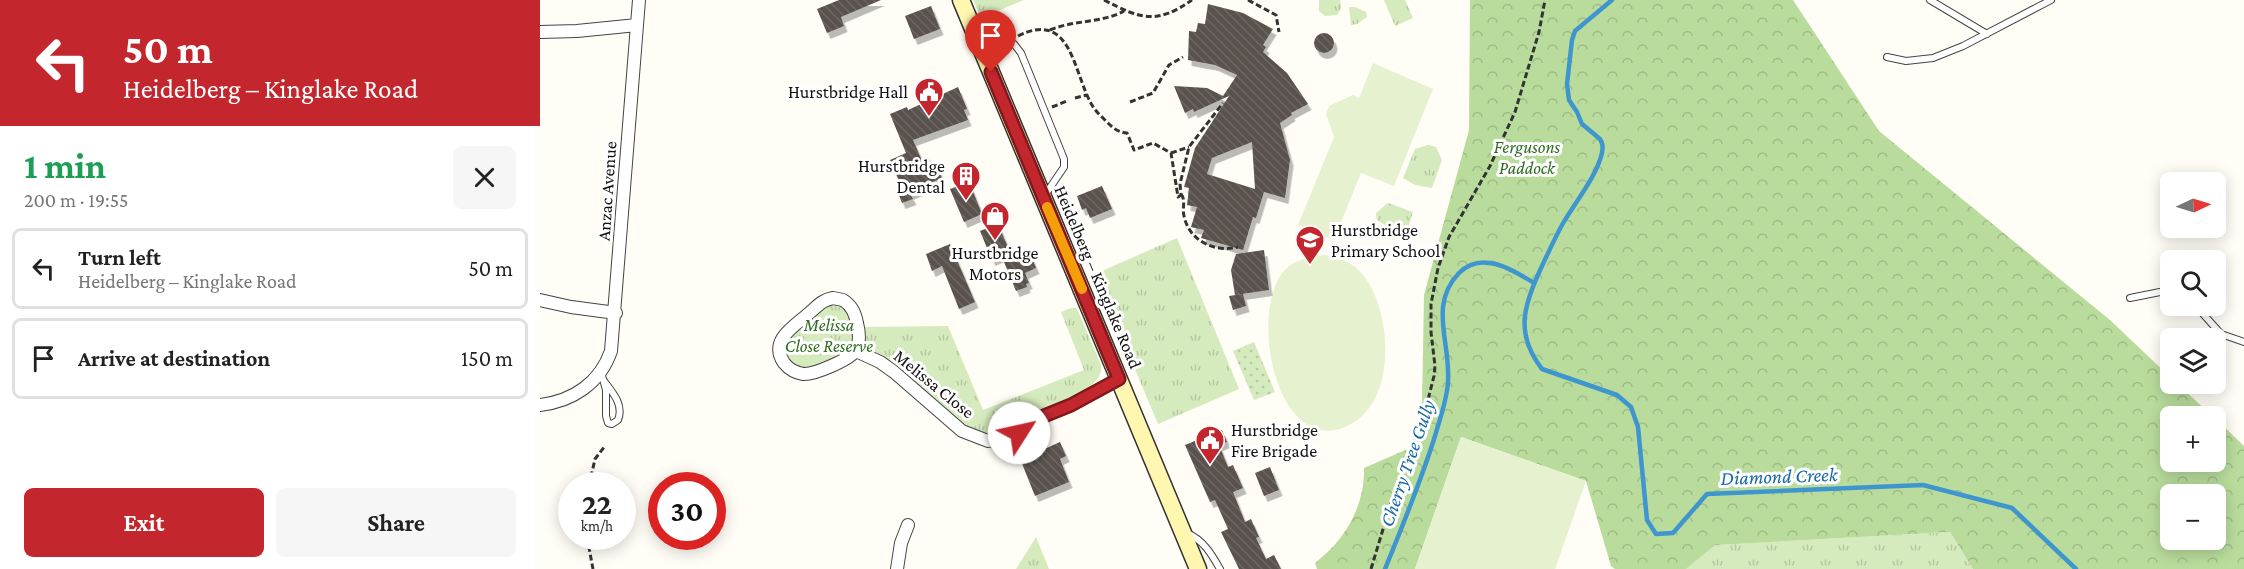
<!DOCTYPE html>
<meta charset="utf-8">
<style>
:root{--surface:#fff;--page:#f6f6f6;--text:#222;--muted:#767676;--line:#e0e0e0;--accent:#c4262e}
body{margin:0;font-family:"Crimson Pro",serif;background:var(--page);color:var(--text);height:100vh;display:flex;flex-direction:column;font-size:22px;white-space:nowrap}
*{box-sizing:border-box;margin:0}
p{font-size:20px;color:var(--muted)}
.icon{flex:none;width:33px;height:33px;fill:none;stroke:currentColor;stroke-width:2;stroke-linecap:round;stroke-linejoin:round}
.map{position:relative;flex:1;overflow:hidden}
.sheet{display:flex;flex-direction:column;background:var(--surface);width:540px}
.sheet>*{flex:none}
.hud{background:#c4262e;color:#fff;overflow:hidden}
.needle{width:39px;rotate:86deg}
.tools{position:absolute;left:1620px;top:172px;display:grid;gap:12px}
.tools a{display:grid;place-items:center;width:66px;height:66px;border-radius:9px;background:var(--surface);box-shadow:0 3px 15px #0003;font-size:30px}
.speed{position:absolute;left:18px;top:472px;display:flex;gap:12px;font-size:30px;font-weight:700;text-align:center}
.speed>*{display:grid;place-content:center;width:78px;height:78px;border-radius:50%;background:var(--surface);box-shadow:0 3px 15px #0003;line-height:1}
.speed small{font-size:15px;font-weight:400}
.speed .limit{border:9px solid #d22;background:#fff;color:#111}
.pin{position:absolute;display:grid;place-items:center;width:51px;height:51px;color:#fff;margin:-62px -26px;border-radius:50% 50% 50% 0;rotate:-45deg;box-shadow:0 0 6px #0007}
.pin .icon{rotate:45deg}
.me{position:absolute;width:66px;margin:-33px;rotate:55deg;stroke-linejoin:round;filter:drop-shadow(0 0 4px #0008)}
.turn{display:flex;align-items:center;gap:21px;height:126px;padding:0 24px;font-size:27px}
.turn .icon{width:78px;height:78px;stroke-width:2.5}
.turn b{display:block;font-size:42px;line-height:51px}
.round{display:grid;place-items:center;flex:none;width:63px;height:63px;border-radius:9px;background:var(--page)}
.headline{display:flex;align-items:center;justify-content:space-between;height:102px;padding:0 24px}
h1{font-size:36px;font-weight:700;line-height:45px;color:#1e9e55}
.button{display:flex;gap:12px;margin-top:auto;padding:12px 24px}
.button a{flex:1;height:69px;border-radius:9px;background:var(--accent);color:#fff;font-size:24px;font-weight:700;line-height:69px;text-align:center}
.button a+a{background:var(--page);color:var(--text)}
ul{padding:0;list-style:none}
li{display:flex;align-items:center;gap:18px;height:81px;margin:0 12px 9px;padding:0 12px;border:3px solid var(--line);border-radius:9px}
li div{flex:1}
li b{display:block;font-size:22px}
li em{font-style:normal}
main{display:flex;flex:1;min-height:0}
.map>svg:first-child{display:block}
</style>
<main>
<section class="sheet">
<div class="hud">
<div class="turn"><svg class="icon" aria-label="left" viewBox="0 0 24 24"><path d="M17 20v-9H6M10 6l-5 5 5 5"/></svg><div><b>50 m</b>Heidelberg – Kinglake Road</div></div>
</div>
<div class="headline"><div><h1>1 min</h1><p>200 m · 19:55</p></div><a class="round"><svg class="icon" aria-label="close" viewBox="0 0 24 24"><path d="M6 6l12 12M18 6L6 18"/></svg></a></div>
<ul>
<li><svg class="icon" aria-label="left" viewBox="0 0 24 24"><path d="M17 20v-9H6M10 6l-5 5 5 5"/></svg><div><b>Turn left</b><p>Heidelberg – Kinglake Road</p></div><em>50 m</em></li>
<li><svg class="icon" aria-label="arrive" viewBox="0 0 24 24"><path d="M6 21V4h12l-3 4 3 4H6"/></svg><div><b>Arrive at destination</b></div><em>150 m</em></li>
</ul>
<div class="button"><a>Exit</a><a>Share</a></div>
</section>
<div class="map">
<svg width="1704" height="569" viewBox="0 0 1704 569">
<defs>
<pattern id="grass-tufts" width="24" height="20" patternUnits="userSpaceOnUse" patternTransform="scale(1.5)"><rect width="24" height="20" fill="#d5ebbd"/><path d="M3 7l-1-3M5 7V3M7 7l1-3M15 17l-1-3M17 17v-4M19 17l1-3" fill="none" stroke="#b6c8a1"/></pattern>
<pattern id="forest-crowns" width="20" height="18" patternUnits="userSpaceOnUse" patternTransform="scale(1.5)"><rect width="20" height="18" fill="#b9dc9c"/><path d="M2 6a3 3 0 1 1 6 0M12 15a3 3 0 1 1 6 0" fill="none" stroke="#9ebc85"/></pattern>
<pattern id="garden-dots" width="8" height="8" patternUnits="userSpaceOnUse" patternTransform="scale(1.5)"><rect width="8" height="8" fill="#d5ebbd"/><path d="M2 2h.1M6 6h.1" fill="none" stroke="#b6c8a1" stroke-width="1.8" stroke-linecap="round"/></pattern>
<pattern id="building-back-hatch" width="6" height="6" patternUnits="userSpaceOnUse" patternTransform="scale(1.5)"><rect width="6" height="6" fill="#5a524d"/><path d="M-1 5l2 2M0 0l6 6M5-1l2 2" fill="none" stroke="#6d6662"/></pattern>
<filter id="shadow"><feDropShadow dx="3.5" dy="6" stdDeviation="0" flood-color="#0004"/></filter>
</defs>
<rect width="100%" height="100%" fill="#fffdf5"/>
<path fill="url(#grass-tufts)" d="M433,0H484L441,18Z
M779,0H800L801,8L797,15L785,16L779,11Z
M844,0H865L873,18L855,26Z
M809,7H815L826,12L827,17L817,24L811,25Z
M888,145L896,147L902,160L892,188L875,185L863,178L875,149Z
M848,203L873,212L867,231L856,234L850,232L848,227L837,220L836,213Z
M637,238L699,389L618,424L555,274Z
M293,304C311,306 319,335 308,349C302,358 285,361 275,366C260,372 242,360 247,342C251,333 284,307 293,304Z
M531,308H536L538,311L561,365C565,390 516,403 499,411C481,420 469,437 446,434C420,431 379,382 356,365C348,360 336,356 329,349C324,344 324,334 323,327L408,326L443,410L544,370L521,312Z
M1410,532L1433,569H1146L1174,545Z
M496,537L509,569H476Z"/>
<path fill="url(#forest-crowns)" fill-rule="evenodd" d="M930,0H1253L1339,131L1570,320L1630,377V384H1638L1673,417H1630V462H1676V419L1704,446V569H1433L1410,532L1175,545L1146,569H1075L1071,566L1046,481L921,437L875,569H777L775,563C805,540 825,506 824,468L870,448L878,426L882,405L884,295L929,130ZM1630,495H1676V540H1630Z"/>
<path fill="url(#garden-dots)" d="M714,342L735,392L714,400L693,351Z"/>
<path fill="#e6f2cf" d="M833,63L893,89L854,186L821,173L794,240L758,225L794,137L786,114L789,106L813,95L819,98Z
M785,255C795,257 805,260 814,266C846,291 853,359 837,394C831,409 821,419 807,426C738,459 707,314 744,271C754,259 770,257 785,255Z
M921,437L1046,481L1015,569H875Z"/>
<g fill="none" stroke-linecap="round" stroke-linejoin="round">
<path stroke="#3f96cf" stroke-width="4.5" d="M1072,0L1035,31L1032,40L1027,84L1029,100L1037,112L1042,124L1060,139C1063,144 1063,147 1062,153C1056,178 1035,202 1022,225C1015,238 1008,253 1002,266C984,304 974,333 1002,369L1077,395L1091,407L1098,427L1107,520L1116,534L1133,533L1167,494L1383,485L1472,508L1536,569
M845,569C863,525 881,481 895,436C900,418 907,400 908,382C911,343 888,305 919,273C942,250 973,270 994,283"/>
</g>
<path fill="url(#building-back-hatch)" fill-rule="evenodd" filter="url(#shadow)" d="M299,0H341L301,17L304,26L287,33L277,9Z
M668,4L703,13L733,29L723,45L726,47L723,52L747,73L768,104L751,113L752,115L740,123L750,160L745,198L724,192L716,218L713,217L703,250L661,238L664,230L651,227L657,207L647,205L649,188L644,187L655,148L689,96L654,112L653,109L645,113L634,86L667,88L683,96L697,75L675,65L648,60L649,31L656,32L658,23L665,24ZM712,142L715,189L667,174L672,158Z
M391,6L400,29L374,39L365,16Z
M774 43a10 10 0 1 1 20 0a10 10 0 1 1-20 0Z
M418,87L427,109L424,110L428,120L373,140L382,161L389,158L393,167L397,166L402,178L378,188L379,190L370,194L373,199L362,203L356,188L361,186L350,160L366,153L350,114L367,107L368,110Z
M429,182L442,214L424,222L410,189Z
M562,186L572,209L550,218L546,208L542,210L537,196Z
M458,224L470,252L452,260L440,231Z
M410,244L435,302L419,309L402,266L392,271L386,254Z
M724,250L729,290L695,295L691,270L696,254Z
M489,251L496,268L485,273L489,283L486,284L487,287L476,291L464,262Z
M703,294L706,306L693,310L689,296Z
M682,430L687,442L679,445L688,467L693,465L703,488L693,492L705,522L711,519L719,537L716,538L726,559L734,555L741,569H699L681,532L688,529L675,500L670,502L645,445Z
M520,442L526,456L520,459L529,482L495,496L481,461L491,457V455Z
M730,467L739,490L724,496L715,473Z"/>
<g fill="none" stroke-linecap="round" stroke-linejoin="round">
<g stroke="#444" stroke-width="8">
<path id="service" d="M1390,0L1447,34
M435,28L474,44L481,53L524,159V167L505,195
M1347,57L1366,61L1393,58L1423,46L1511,0
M1590,298L1630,290
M1656,306L1681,334L1704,342
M61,372L66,390V416L68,423L72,424L78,420C84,405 73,393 64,381
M647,533C663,540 671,553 680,569"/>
</g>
<g stroke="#444" stroke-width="14">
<path id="minor" d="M0,32L37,31L97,25
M293,298L303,300C312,306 315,313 317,323C319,331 321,341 316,350C311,359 274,375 263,374C256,373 249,369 244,363C229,341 253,327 267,315C276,308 281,300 293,298Z
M0,300L31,307L76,313
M316,351L340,362L354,372L422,431L448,441L473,436L499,418L531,405L579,379
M0,405C33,401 60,383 71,351L99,0
M357,569L361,543L368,525"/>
</g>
<g stroke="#333" stroke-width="19">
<path id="secondary" d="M421,0L658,569"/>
</g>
<path stroke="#333" stroke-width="3" stroke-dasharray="6 3" stroke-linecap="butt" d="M564,0C601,19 616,25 652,0
M708,0L736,15L739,32
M510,30C533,20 563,23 584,11
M478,36C532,9 533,73 552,105C556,112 562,117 567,122C574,129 578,132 587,133L594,150L613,143L631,153L638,197L641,195L640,184L649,147L683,103
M535,98L547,95
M590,102L613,93L629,65L643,57
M512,107L527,101
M631,153L649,147
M641,194C646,200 642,208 644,216C649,241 675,253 698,247
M49,486L55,459L65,446
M47,537L53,569
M831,569L851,503L880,431L894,376L895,366L891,332V304L898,268L909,237L950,166L975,112L999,32L1005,0"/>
<use href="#service" stroke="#fff" stroke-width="6"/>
<use href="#minor" stroke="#fff" stroke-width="12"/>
<use href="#secondary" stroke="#fff6b0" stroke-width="16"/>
</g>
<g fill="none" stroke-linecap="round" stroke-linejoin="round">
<g stroke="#7f191e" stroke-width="15">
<path id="route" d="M451,72L579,379L531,405L499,418L479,433"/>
</g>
<use href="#route" stroke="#c4262e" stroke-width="10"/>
<path stroke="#f59e0b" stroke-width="10" d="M507,207L542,289"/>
</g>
<defs>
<g id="civic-pin" transform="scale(1.5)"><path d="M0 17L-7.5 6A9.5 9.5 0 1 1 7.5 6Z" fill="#c4262e" stroke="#fff"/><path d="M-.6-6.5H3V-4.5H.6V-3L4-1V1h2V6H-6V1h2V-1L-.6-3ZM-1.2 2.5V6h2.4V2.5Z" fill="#fff"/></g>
<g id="building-pin" transform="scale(1.5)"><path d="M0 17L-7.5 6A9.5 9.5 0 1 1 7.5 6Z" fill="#c4262e" stroke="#fff"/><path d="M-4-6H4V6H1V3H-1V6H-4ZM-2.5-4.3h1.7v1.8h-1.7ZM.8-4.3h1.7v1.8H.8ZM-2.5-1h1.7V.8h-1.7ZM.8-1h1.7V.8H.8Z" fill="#fff"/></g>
<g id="shop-pin" transform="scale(1.5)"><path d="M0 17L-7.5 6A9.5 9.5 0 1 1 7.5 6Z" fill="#c4262e" stroke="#fff"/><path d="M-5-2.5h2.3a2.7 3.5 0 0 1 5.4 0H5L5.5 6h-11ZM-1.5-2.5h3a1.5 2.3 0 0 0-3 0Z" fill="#fff"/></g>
<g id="school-pin" transform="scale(1.5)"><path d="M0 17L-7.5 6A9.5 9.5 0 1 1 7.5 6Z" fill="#c4262e" stroke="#fff"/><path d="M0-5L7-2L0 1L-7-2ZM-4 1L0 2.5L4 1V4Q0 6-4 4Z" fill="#fff"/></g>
</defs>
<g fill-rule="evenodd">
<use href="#civic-pin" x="389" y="92"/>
<use href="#building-pin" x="426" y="176"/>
<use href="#shop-pin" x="455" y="216"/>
<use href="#school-pin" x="770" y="240"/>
<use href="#civic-pin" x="670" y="440"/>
</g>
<g text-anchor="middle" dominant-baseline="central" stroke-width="6" stroke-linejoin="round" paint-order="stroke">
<g font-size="18" fill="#111" stroke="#fff" text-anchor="end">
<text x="368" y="92">Hurstbridge Hall</text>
<text x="405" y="166">Hurstbridge<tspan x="405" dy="21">Dental</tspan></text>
<text x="791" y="230" text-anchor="start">Hurstbridge<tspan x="791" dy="21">Primary School</tspan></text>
<text x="455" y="253" text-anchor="middle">Hurstbridge<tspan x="455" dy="21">Motors</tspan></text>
<text x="691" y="430" text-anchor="start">Hurstbridge<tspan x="691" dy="21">Fire Brigade</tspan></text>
</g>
<g font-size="18" font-style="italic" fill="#2f6b1f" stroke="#fff">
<text x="987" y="147">Fergusons<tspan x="987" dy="21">Paddock</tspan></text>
<text x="289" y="325">Melissa<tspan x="289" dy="21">Close Reserve</tspan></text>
</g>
<g font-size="18" fill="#111" stroke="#fff">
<text transform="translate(67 191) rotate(-86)">Anzac Avenue</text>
<text transform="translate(558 277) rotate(67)">Heidelberg – Kinglake Road</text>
<text transform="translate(394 384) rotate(39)">Melissa Close</text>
</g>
<g font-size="20" font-style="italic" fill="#1768a6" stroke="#fff">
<text transform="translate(867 463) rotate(-71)">Cherry Tree Gully</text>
<text transform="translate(1239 476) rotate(-2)">Diamond Creek</text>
</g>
</g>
</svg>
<div class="tools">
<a><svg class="needle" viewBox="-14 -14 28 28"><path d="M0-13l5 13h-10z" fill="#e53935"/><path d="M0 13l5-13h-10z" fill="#767676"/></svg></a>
<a><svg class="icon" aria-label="search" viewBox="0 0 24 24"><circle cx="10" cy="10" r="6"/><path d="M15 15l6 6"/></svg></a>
<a><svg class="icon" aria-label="layers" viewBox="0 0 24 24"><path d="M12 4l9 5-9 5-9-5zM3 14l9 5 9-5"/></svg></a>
<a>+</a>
<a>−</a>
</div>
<div class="speed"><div>22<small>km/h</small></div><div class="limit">30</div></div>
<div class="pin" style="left:451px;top:72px;background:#d93025"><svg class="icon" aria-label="arrive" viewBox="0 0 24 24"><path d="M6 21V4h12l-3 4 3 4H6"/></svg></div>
<svg class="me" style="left:479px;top:433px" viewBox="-20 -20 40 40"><circle r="19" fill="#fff"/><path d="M0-13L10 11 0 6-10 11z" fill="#c4262e"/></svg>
</div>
</main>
